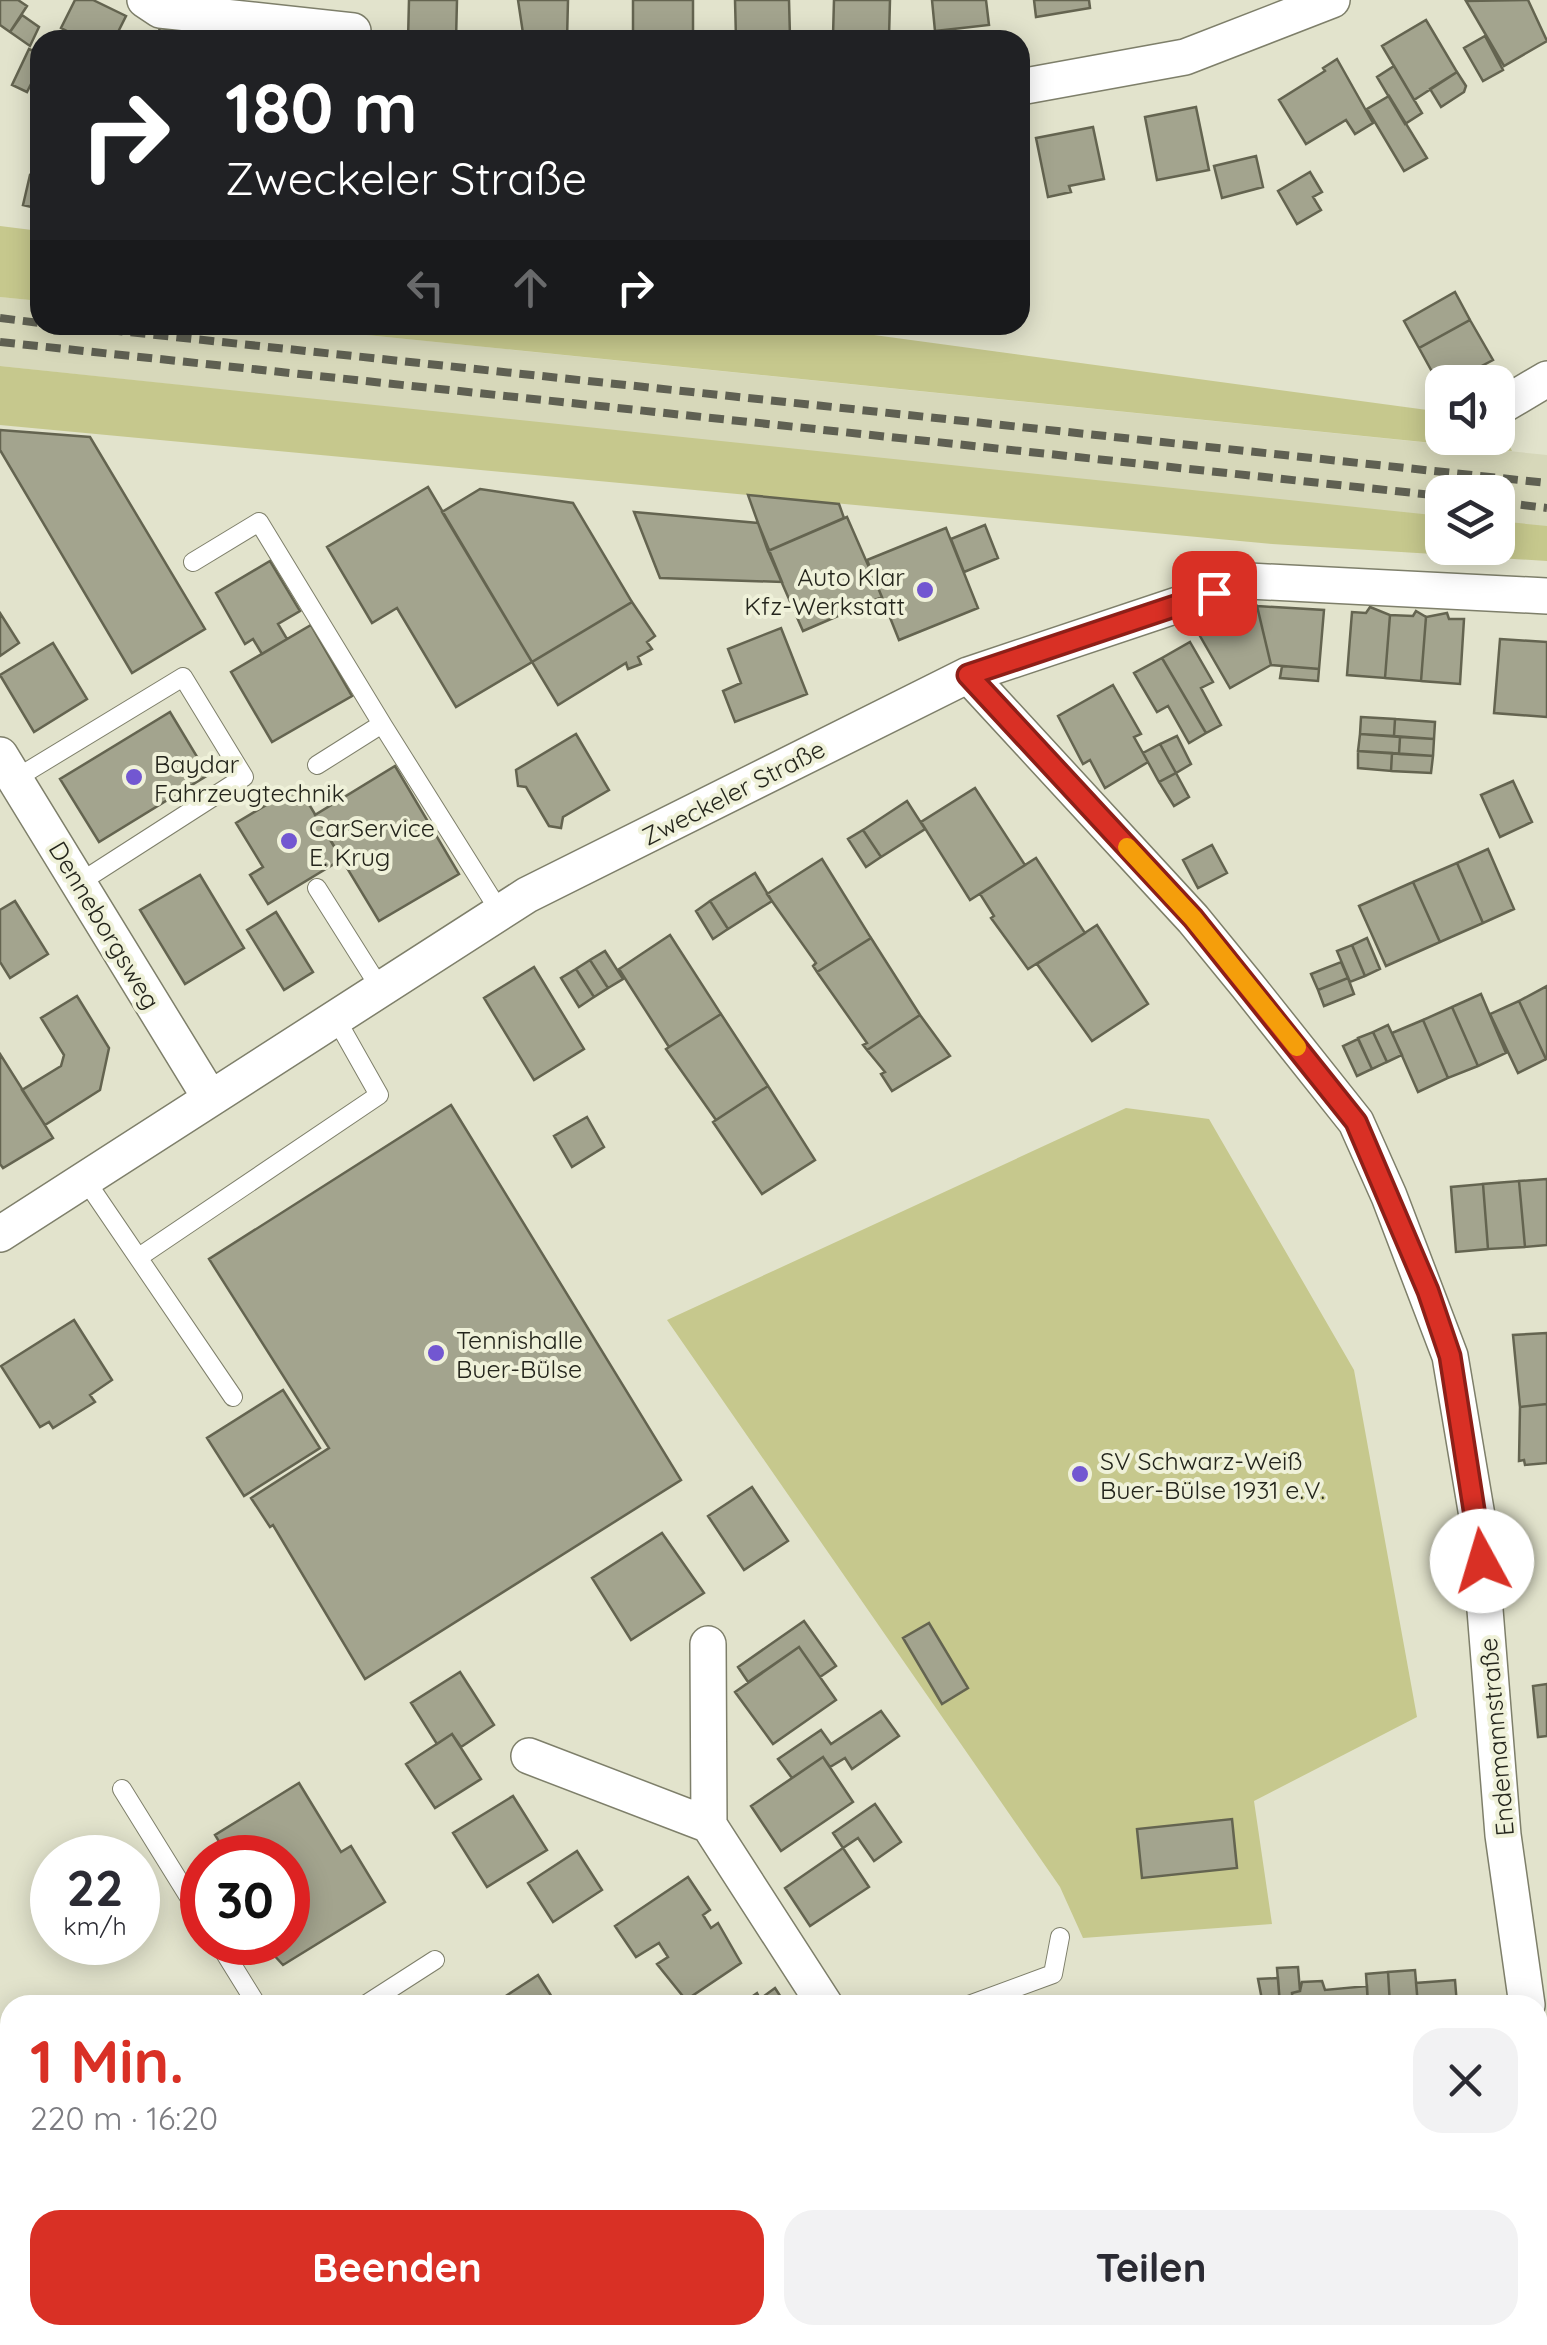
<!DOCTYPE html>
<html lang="de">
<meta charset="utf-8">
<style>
:root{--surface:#fff;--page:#f2f2f3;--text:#2b2b33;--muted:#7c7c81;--accent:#d93025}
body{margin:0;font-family:Quicksand,sans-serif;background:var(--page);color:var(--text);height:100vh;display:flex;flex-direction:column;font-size:38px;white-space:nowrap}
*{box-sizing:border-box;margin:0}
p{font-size:32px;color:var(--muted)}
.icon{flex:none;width:55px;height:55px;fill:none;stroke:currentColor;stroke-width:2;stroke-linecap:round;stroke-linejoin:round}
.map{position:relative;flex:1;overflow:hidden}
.drawer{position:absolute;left:0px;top:1995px;width:1548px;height:350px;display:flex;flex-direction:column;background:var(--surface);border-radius:30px 30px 0 0;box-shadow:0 5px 25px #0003}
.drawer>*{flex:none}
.hud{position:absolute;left:30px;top:30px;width:1000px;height:305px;border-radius:30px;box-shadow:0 5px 25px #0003;background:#202124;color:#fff;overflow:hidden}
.fabs{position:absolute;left:1425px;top:365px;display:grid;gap:20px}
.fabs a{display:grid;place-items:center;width:90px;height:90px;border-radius:20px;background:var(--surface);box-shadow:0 5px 25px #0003;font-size:50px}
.speed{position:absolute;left:30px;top:1835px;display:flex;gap:20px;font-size:50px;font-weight:700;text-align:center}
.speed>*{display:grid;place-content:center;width:130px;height:130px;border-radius:50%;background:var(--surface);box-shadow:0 5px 25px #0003;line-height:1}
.speed small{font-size:25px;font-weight:400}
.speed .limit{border:15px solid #d22;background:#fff;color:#111}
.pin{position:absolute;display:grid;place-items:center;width:85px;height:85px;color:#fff;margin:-42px;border-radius:20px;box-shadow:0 5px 15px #0006}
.me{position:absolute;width:110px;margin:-55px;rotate:354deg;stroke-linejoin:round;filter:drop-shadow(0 0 8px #0008)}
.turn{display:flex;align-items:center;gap:35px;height:210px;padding:0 30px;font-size:45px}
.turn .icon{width:130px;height:130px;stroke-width:2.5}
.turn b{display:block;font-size:70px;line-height:85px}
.lanes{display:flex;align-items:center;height:95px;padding:0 30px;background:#0003;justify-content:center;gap:50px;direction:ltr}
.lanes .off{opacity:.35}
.round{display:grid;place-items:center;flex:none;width:105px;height:105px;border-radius:30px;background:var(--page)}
.head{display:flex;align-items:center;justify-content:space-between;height:170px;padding:0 30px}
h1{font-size:60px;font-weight:800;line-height:75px;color:var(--accent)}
.cta{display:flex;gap:20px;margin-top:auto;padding:20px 30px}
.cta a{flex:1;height:115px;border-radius:30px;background:var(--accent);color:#fff;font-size:40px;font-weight:800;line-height:115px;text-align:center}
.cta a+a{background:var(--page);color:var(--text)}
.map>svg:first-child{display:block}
</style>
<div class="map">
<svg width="1547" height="2345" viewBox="0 0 1547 2345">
<rect width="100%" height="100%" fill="#e2e3cc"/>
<path fill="#d7d8ba" d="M0,297L40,301V325H268L1547,455V531L1498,526V492H1442V520L0,366Z"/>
<path fill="#c6c88d" d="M0,226L40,231V301L0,297Z
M268,325H800L1442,412V438H1498V424L1512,451Z
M0,366L1442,516V548H1498V521L1547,526V561L1272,544L0,425Z
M1126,1108L1209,1119L1354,1370L1417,1717L1254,1801L1272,1924L1083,1938L1060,1887L667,1320Z"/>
<path fill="#a3a48e" stroke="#646450" stroke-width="2.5" d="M0,0H18L27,6L10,32L0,25Z
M75,0H93L126,16L114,40H85L61,28Z
M409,0H457L456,40H408Z
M518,0H568L567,40H524Z
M633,0H693V40H633Z
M735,0H789L790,37L736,39Z
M834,0H890L889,37L833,36Z
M932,0H986L989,25L935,31Z
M1034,0H1089L1090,8L1036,17Z
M1528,0L1547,41L1504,66L1466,1Z
M22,15L39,27L30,46L10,32Z
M1426,20L1457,72L1414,100L1382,46Z
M160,27L212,40H157Z
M1485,36L1503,70L1483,81L1464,48Z
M29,49L40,54V66L27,92L12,85Z
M1337,59L1373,123L1355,134L1346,120L1306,144L1279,100L1325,71L1323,68Z
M1394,66L1422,113L1405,124L1377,77Z
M1457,72L1466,86L1464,92L1441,107L1430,89Z
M1389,96L1427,158L1404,171L1367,109Z
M1196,107L1209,170L1157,180L1145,117Z
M1093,127L1104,179L1069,186L1071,192L1048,197L1036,138Z
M1256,156L1263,187L1222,198L1214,166Z
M1310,172L1322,192L1313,197L1321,210L1297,224L1278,191Z
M30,175L40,177V209L23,205Z
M1455,292L1470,320L1419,348L1404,321Z
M1470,320L1493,360L1451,382H1442L1441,388L1419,348Z
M0,430L90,437L205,629L132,673L0,450Z
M428,487L532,662L456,707L397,608L372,623L327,547Z
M480,489L573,503L632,602L532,662L442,512Z
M748,495L839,504L844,518L768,551Z
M634,512L758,523L782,582L660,578Z
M847,517L882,597L803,631L768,551Z
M985,525L998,558L964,572L951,539Z
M946,528L978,608L899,640L867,560Z
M270,561L300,611L278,624L287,639L262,654L253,639L245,644L216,593Z
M632,602L655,636L647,642L652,649L638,657L641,664L628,669L626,663L558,705L532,662Z
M1257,606L1324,610L1319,669L1271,665Z
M1257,606L1271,665L1230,688L1200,636Z
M1370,607L1390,615L1385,678L1347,675L1352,612L1366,613Z
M1416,611L1426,617L1421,681L1385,678L1390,615L1413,616Z
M0,613L19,643L0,656Z
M1447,613L1449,619H1464L1460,684L1421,681L1426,617Z
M311,625L352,696L272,742L231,672Z
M781,628L807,694L735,722L723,691L741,683L728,649Z
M1500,639L1547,642V717L1494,713Z
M1190,642L1213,682L1201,688L1221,725L1206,733L1162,658Z
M53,643L87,699L34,732L0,675Z
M1162,658L1206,733L1189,743L1168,706L1157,712L1134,673Z
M1282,666L1319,669L1318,681L1280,678Z
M1113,685L1141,734L1134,737L1148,762L1105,788L1090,760L1083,764L1058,716Z
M170,712L208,775L99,842L60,779Z
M1361,717L1395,719L1394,736L1360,734Z
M1395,719L1435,722L1434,739L1394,736Z
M576,734L609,790L563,817L561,828L549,826L526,787L518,786L516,770Z
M1360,734L1400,737L1399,754L1358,751Z
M1177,736L1191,764L1176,773L1160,744Z
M1400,737L1434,739L1433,756L1399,754Z
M1160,744L1176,773L1159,782L1143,753Z
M1358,751L1392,753L1391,771L1358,768Z
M1392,753L1433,756L1431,773L1391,771Z
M395,766L459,874L379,921L315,815Z
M1176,773L1189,797L1174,806L1159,782Z
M1513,781L1532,822L1500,837L1481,795Z
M298,786L342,859L268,904L250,875L263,867L236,823Z
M975,788L1025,865L970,900L921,822Z
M907,801L925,829L881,857L863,830Z
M863,830L881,857L866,867L848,839Z
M1212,845L1227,873L1198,888L1183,860Z
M1488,849L1514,909L1483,923L1457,863Z
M1036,858L1085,933L1028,969L991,918L994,916L980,894Z
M822,859L871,938L817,972L813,966L816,963L767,894Z
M1457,863L1483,923L1440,942L1413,882Z
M755,873L772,901L728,929L710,901Z
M200,875L244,948L185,984L140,910Z
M1413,882L1440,942L1386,966L1359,906Z
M15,901L48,954L10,978L0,962V910Z
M710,901L728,929L713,939L696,911Z
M276,912L313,972L284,990L247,930Z
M1097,925L1148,1004L1092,1041L1037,964Z
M670,935L721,1014L669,1047L619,969Z
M871,938L920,1015L867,1050L863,1045L867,1043L817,972Z
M1367,938L1380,969L1365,976L1352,945Z
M1352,945L1365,976L1350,982L1337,951Z
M605,951L623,979L608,988L590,960Z
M590,960L608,988L594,997L576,969Z
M1341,962L1348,978L1318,990L1311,974Z
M534,967L584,1049L534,1080L484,998Z
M576,969L594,997L579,1007L561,978Z
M1348,978L1354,994L1324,1006L1318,990Z
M1547,986V1058L1546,1059L1519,1001Z
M1481,994L1506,1053L1478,1066L1452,1007Z
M77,996L109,1048L100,1090L45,1125L22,1090L61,1066L64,1055L41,1018Z
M1519,1001L1546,1059L1518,1073L1490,1014Z
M1452,1007L1478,1066L1448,1078L1423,1020Z
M721,1014L768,1086L716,1120L666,1049Z
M920,1015L950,1056L892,1091L881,1074L885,1072L867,1050Z
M1423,1020L1448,1078L1418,1092L1392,1033Z
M1388,1025L1402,1055L1387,1062L1373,1032Z
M1373,1032L1387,1062L1372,1069L1358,1038Z
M1358,1039L1372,1069L1357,1076L1343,1046Z
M0,1054L53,1138L3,1168L0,1164Z
M768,1086L815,1160L762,1194L713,1122Z
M451,1105L681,1480L365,1679L273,1525L270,1527L251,1498L329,1448L209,1259Z
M587,1117L604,1147L572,1167L554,1136Z
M1547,1179V1245L1525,1247L1519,1181Z
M1519,1181L1525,1247L1488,1249L1483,1184Z
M1483,1184L1488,1249L1456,1252L1451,1187Z
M74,1320L112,1380L90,1395L95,1402L53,1428L49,1422L40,1427L1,1366Z
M1547,1333V1404L1520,1407L1513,1335Z
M283,1390L320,1448L244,1496L207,1438Z
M1547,1404V1463L1525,1465L1524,1460L1519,1461L1520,1407Z
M752,1487L788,1541L744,1570L708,1516Z
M662,1533L704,1593L631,1640L592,1578Z
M804,1621L836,1666L820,1677L799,1647L748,1682L738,1667Z
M929,1623L968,1688L942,1704L903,1638Z
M799,1647L836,1700L773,1744L735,1692Z
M460,1672L494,1725L461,1747L452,1734L437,1744L411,1703Z
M1547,1684V1736L1538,1737L1533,1686Z
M881,1711L899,1736L852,1769L845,1758L830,1767L823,1757L792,1778L778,1759L821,1730L831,1744Z
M452,1734L481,1779L435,1808L406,1764Z
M823,1757L853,1802L781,1851L751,1806Z
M299,1783L341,1852L351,1846L385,1902L283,1965L262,1942H288V1858H229L215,1835Z
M513,1796L547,1850L487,1887L453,1833Z
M875,1804L901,1842L874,1861L858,1838L843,1848L833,1833Z
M1232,1819L1237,1868L1142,1878L1137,1829Z
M843,1848L869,1887L810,1926L785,1888Z
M577,1851L602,1890L553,1922L528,1883Z
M688,1877L710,1910L703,1915L711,1928L718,1923L741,1963L686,2000L657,1964L668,1957L659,1943L636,1957L615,1926Z
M1298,1967L1300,1991L1292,1993L1293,2005H1280L1277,1968Z
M1415,1970L1418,2005H1390L1388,1972Z
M1388,1972L1390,2005H1368L1366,1974Z
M538,1975L557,2005H492Z
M1278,1978L1280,2005H1263L1258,1979Z
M1455,1980L1457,2005H1418L1416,1983Z
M1322,1981L1325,1990L1367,1986L1368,2005H1293L1292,1993L1300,1991L1302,1982Z
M775,1988L786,2005H740L757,1993L760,1999Z
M1543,2300L1547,2345H1500L1498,2337L1490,2338V2335H1538V2301Z
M507,2335H602L605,2345H510Z
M602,2335H699L701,2342L605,2345Z
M853,2335H868L871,2345H820Z"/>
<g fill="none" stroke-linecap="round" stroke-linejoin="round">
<g stroke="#7e7f6a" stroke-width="20">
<path id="lane" d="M193,562L259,522L382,724
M317,765L382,724L500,912
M15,779L183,677L244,777L79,883
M317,888L380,988
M84,1178L233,1397
M139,1257L379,1095L335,1017
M122,1789L202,1918
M218,1942L257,2005
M365,2005L435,1960
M969,2005L1053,1974L1060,1937"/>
</g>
<g stroke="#7e7f6a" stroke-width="38">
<path id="street" d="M145,0L160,10L353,31
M1020,87L1185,57L1332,0
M1498,408L1547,379
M968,675L1193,919L1247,985L1356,1122L1389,1196L1450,1356L1478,1522L1503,1835L1527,2005
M0,755L209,1096
M0,1234L527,895L968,675L1249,581L1547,596
M708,1644L709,1825
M529,1756L709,1825L825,2005
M1538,2082L1539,2097
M930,2335L933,2345
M1339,2335L1340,2345"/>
</g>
<use href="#lane" stroke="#fff" stroke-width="18"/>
<use href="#street" stroke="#fff" stroke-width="35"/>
<path stroke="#5f6052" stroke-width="8" stroke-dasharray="15 8" stroke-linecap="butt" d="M0,318L40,323
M62,325L1547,483
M0,342L1442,496
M1498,502L1547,508"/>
</g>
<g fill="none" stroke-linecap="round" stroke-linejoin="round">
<g stroke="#8d1f18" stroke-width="25">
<path id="route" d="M1214,593L968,675L1193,918L1356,1122L1428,1291L1450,1356L1482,1561"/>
</g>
<use href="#route" stroke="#d93025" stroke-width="18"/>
<path stroke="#f59e0b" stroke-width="18" d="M1127,847L1193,918L1297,1047"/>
</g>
<g fill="#7257d1" stroke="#eff1d9" stroke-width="4">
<circle cx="925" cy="590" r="10"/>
<circle cx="134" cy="777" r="10"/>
<circle cx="289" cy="841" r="10"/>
<circle cx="436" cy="1353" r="10"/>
<circle cx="1080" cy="1474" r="10"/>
</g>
<g text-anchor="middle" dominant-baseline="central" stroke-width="8" stroke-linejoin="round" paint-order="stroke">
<g font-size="25" fill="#24251c" stroke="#eff1d9" text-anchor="start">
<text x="905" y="576" text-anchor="end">Auto Klar<tspan x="905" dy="29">Kfz-Werkstatt</tspan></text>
<text x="154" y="763">Baydar<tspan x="154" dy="29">Fahrzeugtechnik</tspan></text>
<text x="309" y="827">CarService<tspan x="309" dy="29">E. Krug</tspan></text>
<text x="456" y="1339">Tennishalle<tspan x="456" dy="29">Buer-Bülse</tspan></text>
<text x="1100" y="1460">SV Schwarz-Weiß<tspan x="1100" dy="29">Buer-Bülse 1931 e.V.</tspan></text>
</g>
<g font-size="25" fill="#24251c" stroke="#eff1d9">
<text transform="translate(733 792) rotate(-27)">Zweckeler Straße</text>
<text transform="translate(105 925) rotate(59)">Denneborgsweg</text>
<text transform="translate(1496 1737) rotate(-95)">Endemannstraße</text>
</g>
</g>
</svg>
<div class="fabs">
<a><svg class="icon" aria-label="sound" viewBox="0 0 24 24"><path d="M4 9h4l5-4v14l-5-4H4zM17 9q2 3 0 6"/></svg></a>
<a><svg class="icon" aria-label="layers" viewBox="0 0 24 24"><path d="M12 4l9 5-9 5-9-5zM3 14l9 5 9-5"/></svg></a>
</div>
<div class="speed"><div>22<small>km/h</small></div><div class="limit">30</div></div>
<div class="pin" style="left:1214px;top:593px;background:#d93025"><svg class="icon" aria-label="arrive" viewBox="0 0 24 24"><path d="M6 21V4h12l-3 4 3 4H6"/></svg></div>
<svg class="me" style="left:1482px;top:1561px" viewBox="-20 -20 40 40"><circle r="19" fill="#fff"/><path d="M0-13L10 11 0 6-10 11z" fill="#d93025"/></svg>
<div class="hud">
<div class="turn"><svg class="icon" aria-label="right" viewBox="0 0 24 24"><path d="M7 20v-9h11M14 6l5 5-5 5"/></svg><div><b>180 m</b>Zweckeler Straße</div></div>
<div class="lanes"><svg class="icon off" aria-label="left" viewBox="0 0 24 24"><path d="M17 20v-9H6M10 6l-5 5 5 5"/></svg><svg class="icon off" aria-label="ahead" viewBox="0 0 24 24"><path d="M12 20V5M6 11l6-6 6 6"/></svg><svg class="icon" aria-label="right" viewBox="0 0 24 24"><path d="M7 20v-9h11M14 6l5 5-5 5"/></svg></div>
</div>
<section class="drawer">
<div class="head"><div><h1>1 Min.</h1><p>220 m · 16:20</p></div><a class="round"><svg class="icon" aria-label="close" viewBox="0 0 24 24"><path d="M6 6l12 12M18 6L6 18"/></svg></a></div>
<div class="cta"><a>Beenden</a><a>Teilen</a></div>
</section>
</div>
